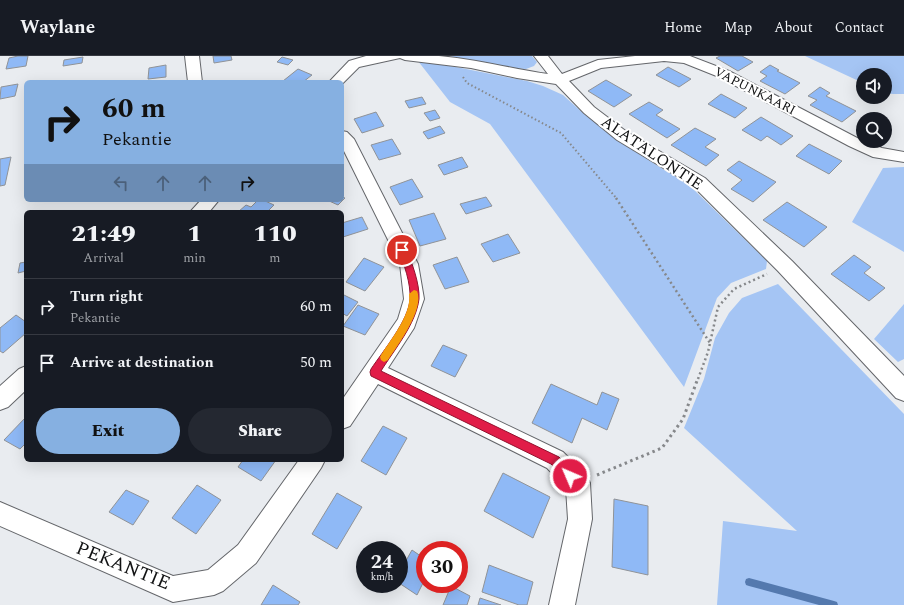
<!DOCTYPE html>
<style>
:root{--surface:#171b24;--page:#242831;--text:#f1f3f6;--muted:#9ea1a6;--line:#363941;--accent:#86b0e1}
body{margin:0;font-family:Spectral,serif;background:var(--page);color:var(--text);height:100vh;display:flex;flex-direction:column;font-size:15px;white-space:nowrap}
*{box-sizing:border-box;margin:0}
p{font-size:13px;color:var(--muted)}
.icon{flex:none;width:22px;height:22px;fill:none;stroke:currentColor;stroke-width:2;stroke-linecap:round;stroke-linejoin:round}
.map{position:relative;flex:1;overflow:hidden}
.side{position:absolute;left:24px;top:154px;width:320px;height:252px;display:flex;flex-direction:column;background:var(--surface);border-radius:6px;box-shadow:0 4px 16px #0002}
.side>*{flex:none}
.hud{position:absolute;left:24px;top:24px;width:320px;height:122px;border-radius:6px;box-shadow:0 4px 16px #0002;background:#86b0e1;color:#111;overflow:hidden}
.controls{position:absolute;left:856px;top:12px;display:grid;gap:8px}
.controls a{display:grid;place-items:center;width:36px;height:36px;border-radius:50%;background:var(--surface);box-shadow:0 4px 16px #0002;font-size:20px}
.speed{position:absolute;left:356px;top:485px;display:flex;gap:8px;font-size:20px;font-weight:700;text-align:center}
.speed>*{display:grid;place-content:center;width:52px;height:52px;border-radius:50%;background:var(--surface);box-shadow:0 4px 16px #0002;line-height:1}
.speed small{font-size:10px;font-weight:400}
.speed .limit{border:6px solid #d22;background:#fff;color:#111}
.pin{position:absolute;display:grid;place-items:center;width:34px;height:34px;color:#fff;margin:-17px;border:2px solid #fff;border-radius:50%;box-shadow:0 1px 4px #0007}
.me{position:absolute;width:44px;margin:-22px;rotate:315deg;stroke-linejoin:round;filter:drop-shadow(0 0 3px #0008)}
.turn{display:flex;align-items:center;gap:14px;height:84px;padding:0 12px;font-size:18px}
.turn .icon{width:52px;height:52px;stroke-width:2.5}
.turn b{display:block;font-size:28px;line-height:34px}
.lanes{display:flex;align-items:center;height:38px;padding:0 12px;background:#0003;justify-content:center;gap:20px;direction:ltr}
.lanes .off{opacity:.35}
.eta{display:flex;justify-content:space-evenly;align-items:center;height:68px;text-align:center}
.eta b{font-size:24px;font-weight:800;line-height:28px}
.button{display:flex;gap:8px;margin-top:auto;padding:8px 12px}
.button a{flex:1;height:46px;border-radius:24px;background:var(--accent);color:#111;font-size:16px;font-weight:800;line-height:46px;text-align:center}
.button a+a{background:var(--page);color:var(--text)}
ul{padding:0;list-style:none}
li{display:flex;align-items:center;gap:12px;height:56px;padding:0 12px;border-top:1px solid var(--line)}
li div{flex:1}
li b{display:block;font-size:15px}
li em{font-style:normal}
header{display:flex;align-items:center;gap:24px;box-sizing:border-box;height:56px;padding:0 20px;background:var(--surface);border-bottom:1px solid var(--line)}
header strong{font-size:19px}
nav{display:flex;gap:22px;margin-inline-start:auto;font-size:14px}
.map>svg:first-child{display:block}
</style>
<header>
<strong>Waylane</strong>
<nav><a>Home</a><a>Map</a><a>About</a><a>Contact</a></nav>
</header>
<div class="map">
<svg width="904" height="549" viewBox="0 0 904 549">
<rect width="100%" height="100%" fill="#e9ecf0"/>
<path fill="#a5c5f4" d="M449,0H532L537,6L534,10L526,13L511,12Z
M805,0H904V38H893L885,37V19H863V27Z
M418,5L456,11L527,25L543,30L563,39L584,58L634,95L689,129L767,205L766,213L731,227L717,242L684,331L490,68L450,46Z
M904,111V196L852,166L883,112Z
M778,228L904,358V549H717L723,465L797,475L684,372L704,323L715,282L729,257L742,242Z
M904,248V303L898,306L874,283Z"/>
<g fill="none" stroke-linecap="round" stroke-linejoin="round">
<path fill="#5479ae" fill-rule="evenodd" d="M749,522L834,545L837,546L838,549H819L749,530L746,529L745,526L746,523Z"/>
</g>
<path fill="#8fb9f6" stroke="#909397" d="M18,0H28L26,10L6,13L9,2Z
M213,0H231L232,4L214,7Z
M720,0H742L753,6L738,15L716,2Z
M83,1L82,7L63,10L64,4Z
M282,1L293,4L288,9L277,6Z
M166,9V21L148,23L149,12Z
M770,9L779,14L777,15L800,27L785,38L760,25L767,20L760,16Z
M668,11L691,23L679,31L656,19Z
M298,13L312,19L303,26L283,25Z
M606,24L632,39L614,51L588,35Z
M18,28L15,40L0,43L1,31Z
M820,31L830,37L826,40L856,55L842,66L810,49L817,44L808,40Z
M721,38L747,52L735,62L708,48Z
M422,41L426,48L409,52L405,45Z
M649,46L663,54L656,59L680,73L667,82L629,58Z
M435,54L440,62L430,65L424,57Z
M376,56L384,70L362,77L354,63Z
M761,61L793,80L781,89L767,80L761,85L742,74Z
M440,70L445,77L428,83L423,76Z
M695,72L716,83L705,91L719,99L706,110L671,89Z
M392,83L401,98L379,104L371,89Z
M809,88L842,105L829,118L796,100Z
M11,101L5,129L0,130V103Z
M462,101L468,111L444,119L438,109Z
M739,105L776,126L753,146L731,133L742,124L727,114Z
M412,123L423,141L400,149L390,131Z
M342,141L345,142L338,149L327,144H342Z
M486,141L492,150L466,158L460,148Z
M258,144H263L274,149L267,156H238L246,149L251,151Z
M787,146L827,171L804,191L763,164Z
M434,157L446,183L420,190L409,164Z
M362,161L368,173L343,181L342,167Z
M508,178L520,197L493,206L481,188Z
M854,199L871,211L864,217L885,232L869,245L831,218Z
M457,201L469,226L445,233L433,209Z
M364,202L384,211L365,235L346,226Z
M26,206V215L18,217L20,207Z
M342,238L358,246L347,260L342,257Z
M358,249L379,258L365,279L343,270Z
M16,259L26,266V277L3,297L0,295V272Z
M443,289L467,299L455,321L431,310Z
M551,328L597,349L602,336L619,343L607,374L582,362L572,387L532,367Z
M26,361V387L20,393L4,384Z
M383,370L407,382L386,419L361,405Z
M243,404H276L261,425L238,411Z
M503,417L550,441L533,482L484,455Z
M197,429L221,444L196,478L172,462Z
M126,434L149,445L133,469L109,456Z
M337,437L362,451L337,493L312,478Z
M614,443L648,450V519L612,511Z
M412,494L425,503V523L417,539L399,527V517Z
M489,509L533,526L527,549H519L482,536Z
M273,529L300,546L298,549H261Z
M451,530L470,540L467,549H443Z
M480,542L501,549H478Z"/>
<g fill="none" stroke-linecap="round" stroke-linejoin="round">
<g stroke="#64666a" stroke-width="2">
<path id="street" d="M185,0H199L202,26H188Z
M366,0C390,0 415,0 439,0C476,3 512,13 548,18L534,0H548L562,18L598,4L635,0H690L729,15L863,85L882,92L904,96V106L873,101L849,90L719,21L684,7L664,5L601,12L569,25L594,51L627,76L705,122L792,205L904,320V345L896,342L778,215L693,130L617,84L584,57L556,28L517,22L471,12L405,4L400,2L359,11L342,28V26H329L349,5Z
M342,75L347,76L354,83L418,208L424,243L414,272L388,312L563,396L586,419L590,427L592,463L575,549H549L568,463L566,432L547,412L378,328L350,370L342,373V344L398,263L404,243L400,208L342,91Z
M201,144H219L209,156H190Z
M26,310V334L8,351L0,354V330L19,313Z
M299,404H325L321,412L256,507L223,535L214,539L173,546L0,470V446L173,520L208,514L238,489Z"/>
</g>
<path stroke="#86888b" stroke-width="2" stroke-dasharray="1.5 2.5" stroke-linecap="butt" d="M463,21L467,27L561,77L617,143"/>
<path stroke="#86888b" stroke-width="2.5" stroke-dasharray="2 3" stroke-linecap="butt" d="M616,142L710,287
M698,323L708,296L718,251L734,233L767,218"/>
<path stroke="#86888b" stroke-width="3" stroke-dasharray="2.5 3.5" stroke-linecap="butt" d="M597,419L662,392L683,363L698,322"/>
<use href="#street" fill="#fff" fill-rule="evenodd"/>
</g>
<path fill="#e11d48" stroke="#92132f" d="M402,191L405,192C412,205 420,229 419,243C416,268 394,294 381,315L559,401L574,416L575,420L574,423L570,425L566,423L551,408L371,320L370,316L371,313C383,295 409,264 410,243C411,228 404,207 398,194Z"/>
<path fill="#f59e0b" d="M414,234L417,235C425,253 397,290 388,304L384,306L381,304L380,301L381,299C391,283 412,258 409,238Z"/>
<g text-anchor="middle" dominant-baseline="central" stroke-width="4" stroke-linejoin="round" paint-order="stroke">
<g font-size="13" fill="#111213" stroke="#fff">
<text transform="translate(755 35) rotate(27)">VAPUNKAARI</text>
</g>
<g font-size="16" fill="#111213" stroke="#fff">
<text transform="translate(652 97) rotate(34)">ALATALONTIE</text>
</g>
<g font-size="19" fill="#111213" stroke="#fff">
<text transform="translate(123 510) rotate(22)">PEKANTIE</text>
</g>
</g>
</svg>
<div class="controls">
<a><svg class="icon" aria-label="sound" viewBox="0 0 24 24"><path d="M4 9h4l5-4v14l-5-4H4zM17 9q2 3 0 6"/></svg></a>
<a><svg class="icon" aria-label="search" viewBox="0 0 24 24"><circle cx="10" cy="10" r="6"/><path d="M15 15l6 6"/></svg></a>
</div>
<div class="speed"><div>24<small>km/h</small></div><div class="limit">30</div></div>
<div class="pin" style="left:402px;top:194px;background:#d93025"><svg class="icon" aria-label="arrive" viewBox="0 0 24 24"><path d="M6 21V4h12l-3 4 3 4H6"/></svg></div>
<svg class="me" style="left:570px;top:420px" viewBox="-20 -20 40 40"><circle r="17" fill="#e11d48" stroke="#fff" stroke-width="3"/><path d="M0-11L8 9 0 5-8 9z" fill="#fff"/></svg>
<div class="hud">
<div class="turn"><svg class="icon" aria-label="right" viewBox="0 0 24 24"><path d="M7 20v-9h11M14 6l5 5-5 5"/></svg><div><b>60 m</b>Pekantie</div></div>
<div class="lanes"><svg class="icon off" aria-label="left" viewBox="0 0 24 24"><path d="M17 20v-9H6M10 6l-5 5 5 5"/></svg><svg class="icon off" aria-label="ahead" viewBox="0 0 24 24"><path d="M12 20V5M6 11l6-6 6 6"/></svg><svg class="icon off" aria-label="ahead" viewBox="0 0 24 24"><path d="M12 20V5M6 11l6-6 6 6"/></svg><svg class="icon" aria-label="right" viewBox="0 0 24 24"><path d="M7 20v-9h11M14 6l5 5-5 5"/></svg></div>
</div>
<section class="side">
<div class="eta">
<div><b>21:49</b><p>Arrival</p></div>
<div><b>1</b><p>min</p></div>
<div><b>110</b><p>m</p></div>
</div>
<ul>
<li><svg class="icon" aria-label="right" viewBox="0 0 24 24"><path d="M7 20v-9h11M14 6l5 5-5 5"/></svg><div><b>Turn right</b><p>Pekantie</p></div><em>60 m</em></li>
<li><svg class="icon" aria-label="arrive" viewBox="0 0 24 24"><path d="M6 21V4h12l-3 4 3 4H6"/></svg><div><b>Arrive at destination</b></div><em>50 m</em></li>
</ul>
<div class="button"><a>Exit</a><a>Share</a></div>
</section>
</div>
